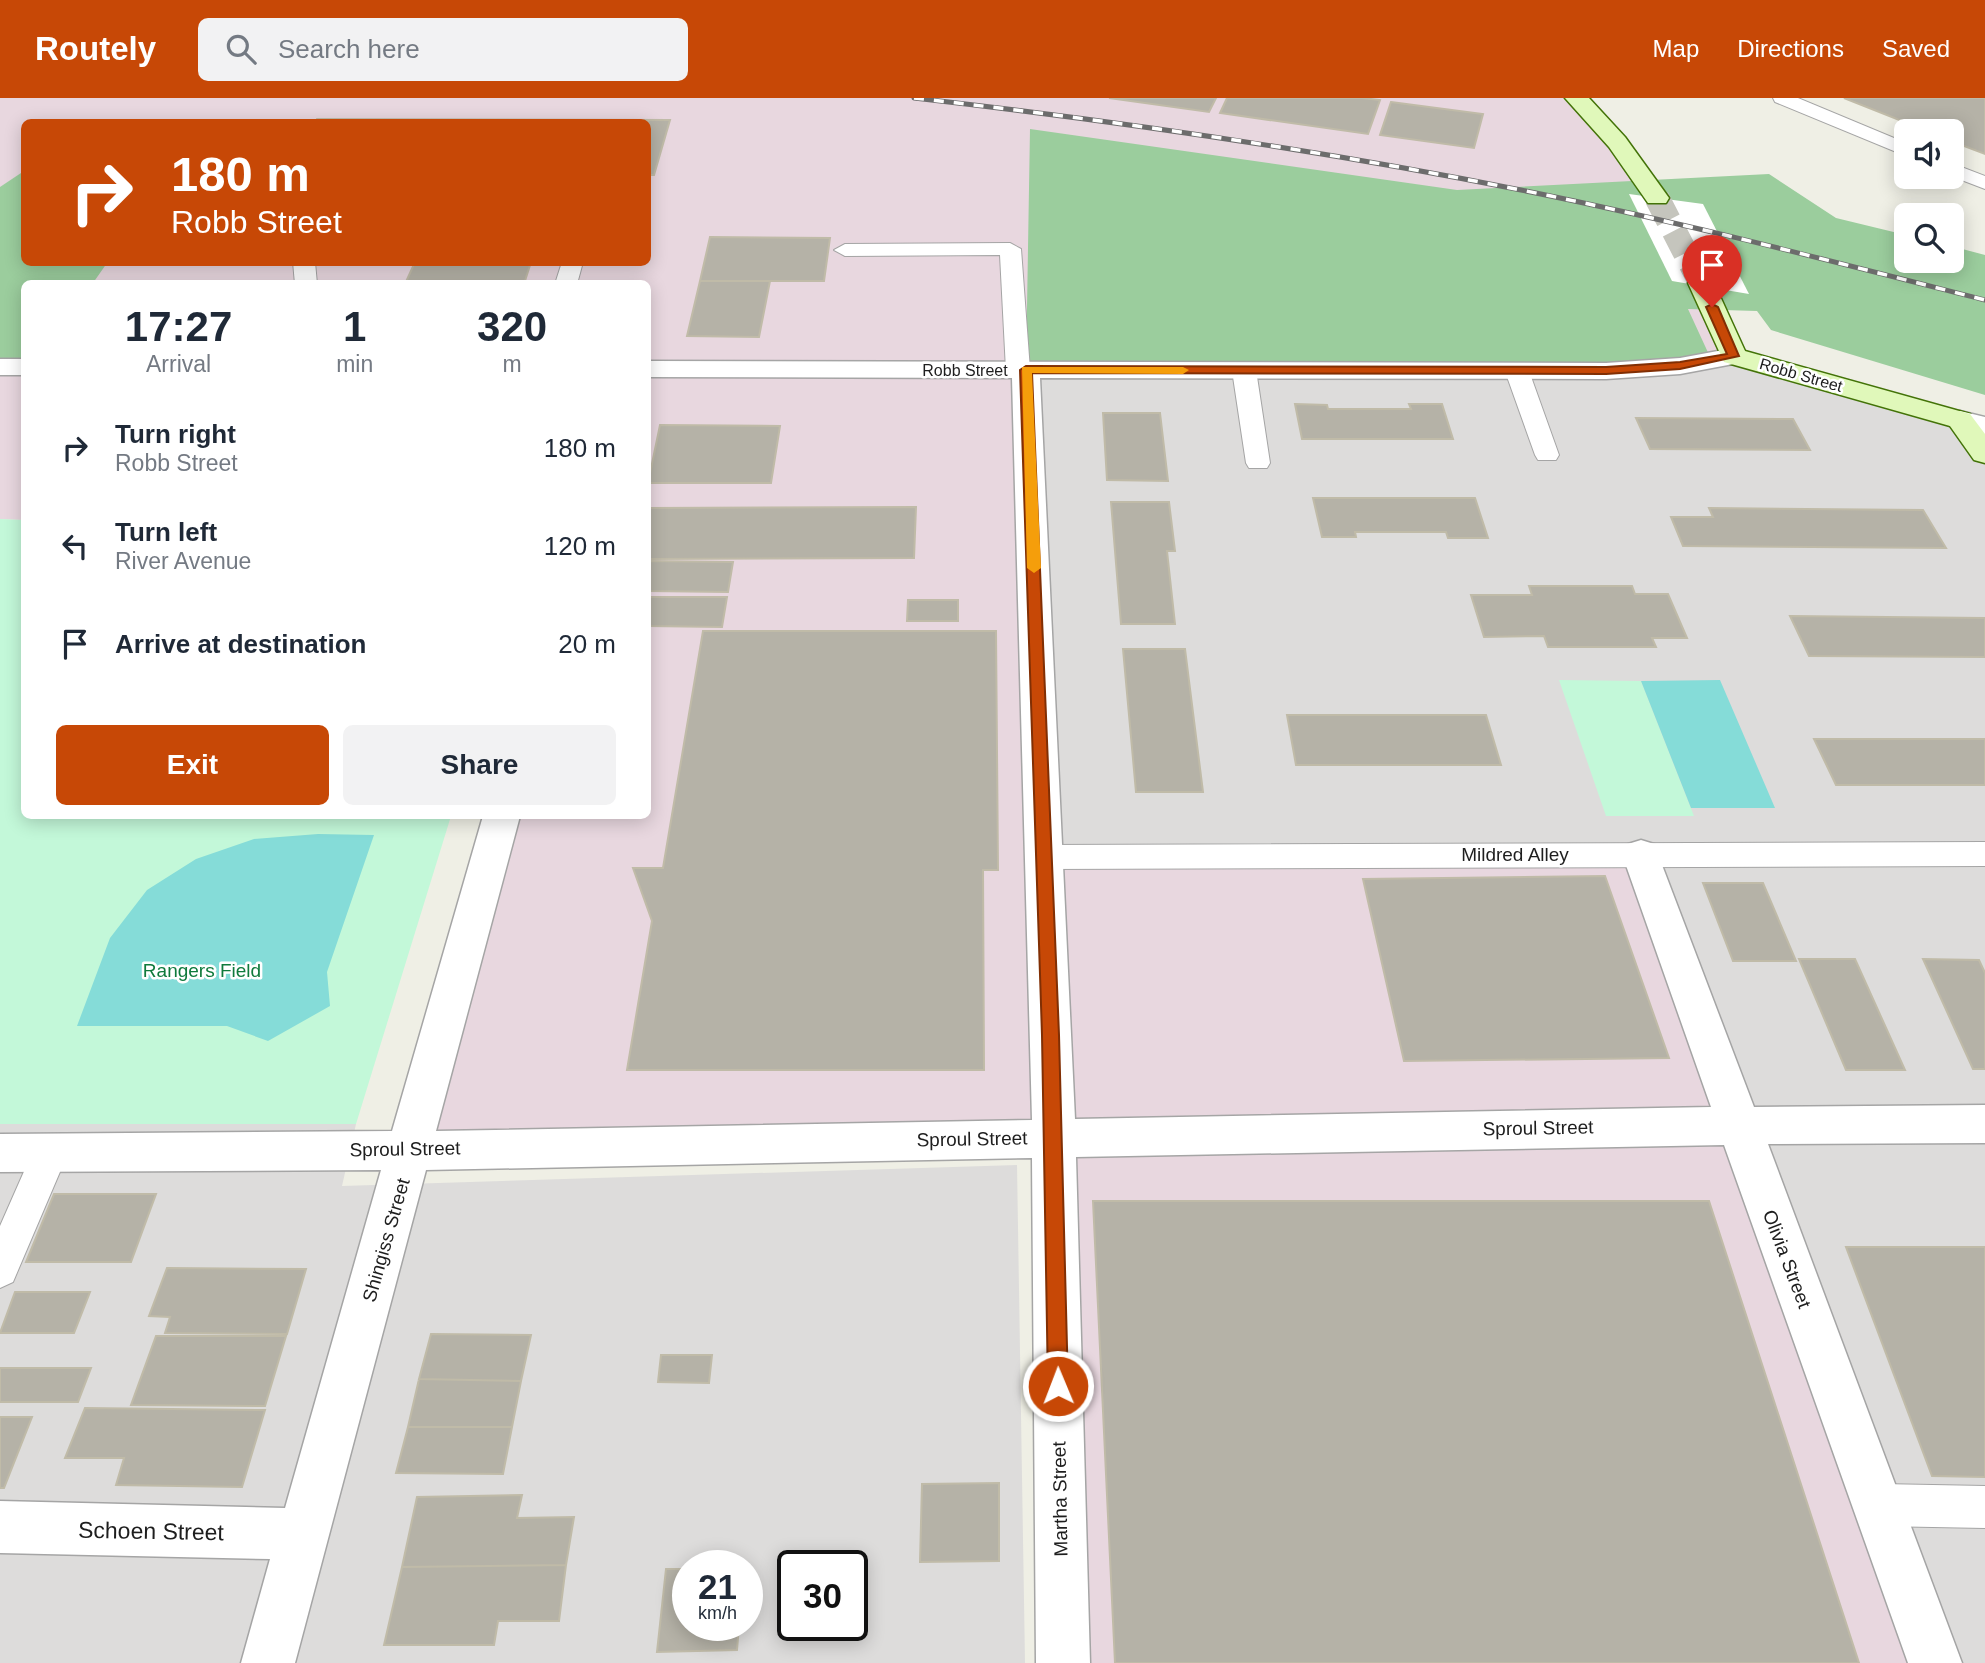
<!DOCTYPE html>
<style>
:root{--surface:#fff;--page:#f2f2f3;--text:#1f2937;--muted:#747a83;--accent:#c74806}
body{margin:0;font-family:Arial,sans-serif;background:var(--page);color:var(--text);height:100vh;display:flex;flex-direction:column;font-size:26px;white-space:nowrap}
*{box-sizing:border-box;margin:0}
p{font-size:23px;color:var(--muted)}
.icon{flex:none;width:38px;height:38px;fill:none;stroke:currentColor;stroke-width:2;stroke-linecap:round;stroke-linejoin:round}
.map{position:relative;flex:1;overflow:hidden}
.details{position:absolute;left:21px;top:182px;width:630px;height:539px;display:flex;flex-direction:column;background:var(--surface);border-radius:10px;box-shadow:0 4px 18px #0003}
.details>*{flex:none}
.guide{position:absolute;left:21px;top:21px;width:630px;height:147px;border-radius:10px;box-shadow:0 4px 18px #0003;background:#c74806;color:#fff;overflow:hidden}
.controls{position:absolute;left:1894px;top:21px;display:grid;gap:14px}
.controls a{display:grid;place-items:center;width:70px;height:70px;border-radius:10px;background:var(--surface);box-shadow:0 4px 18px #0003;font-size:35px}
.speed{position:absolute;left:672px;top:1452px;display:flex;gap:14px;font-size:35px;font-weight:700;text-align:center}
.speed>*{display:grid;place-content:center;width:91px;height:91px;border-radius:50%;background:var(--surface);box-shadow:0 4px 18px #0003;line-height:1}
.speed small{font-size:18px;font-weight:400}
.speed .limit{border:4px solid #111;border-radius:10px;background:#fff;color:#111}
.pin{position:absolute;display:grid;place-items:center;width:60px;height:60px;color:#fff;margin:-72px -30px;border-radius:50% 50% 50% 0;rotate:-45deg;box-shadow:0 0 7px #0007}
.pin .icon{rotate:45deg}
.me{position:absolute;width:77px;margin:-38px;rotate:359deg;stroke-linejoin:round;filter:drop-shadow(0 0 5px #0008)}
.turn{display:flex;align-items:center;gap:24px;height:147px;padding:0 35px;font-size:32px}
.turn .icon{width:91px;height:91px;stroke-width:2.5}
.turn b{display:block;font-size:49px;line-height:60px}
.eta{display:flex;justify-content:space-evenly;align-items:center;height:119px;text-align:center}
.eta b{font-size:42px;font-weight:800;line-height:49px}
.cta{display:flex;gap:14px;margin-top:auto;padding:14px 35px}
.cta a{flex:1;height:80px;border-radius:10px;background:var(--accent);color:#fff;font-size:28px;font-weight:800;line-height:80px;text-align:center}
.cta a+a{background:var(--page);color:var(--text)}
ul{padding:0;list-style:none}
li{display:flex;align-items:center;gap:21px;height:98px;padding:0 35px}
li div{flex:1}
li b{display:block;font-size:26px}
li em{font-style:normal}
header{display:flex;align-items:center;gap:42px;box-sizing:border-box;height:98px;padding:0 35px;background:var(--accent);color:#fff}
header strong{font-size:33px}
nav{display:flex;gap:38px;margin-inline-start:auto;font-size:24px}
.search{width:490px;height:63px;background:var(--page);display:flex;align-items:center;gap:18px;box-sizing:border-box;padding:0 24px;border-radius:10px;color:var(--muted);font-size:26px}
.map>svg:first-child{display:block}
</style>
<header>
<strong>Routely</strong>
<div class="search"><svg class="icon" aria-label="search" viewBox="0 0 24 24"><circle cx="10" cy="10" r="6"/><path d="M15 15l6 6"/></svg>Search here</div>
<nav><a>Map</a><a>Directions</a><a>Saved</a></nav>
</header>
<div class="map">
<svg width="1985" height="1565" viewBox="0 0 1985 1565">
<rect width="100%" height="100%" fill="#efefe5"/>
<path fill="#dddcdb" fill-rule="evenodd" d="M1734,258L1960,322L1985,356V1565H1935L1045,759L1026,272Z
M0,1026H356L342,1088L1017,1067L1025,1565H0ZM688,1468H747V1528H688ZM793,1468H852V1528H793Z"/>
<path fill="#e8d7df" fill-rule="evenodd" d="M0,0H1576L1617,44L1734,258L1026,272L1045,758L1641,756L1935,1565H1063L1053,1040L411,1052L501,718H648V186H24V422L0,421ZM24,24H648V164H24Z"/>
<path fill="#9bcd9d" d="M1030,31L1457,92L1769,76L1836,120L1906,137V163H1951V148L1985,157V297L1771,232L1757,213L1688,211L1711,261L1680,267L1026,270Z
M24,73V164L107,165L93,185L24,186V267H0V89Z"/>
<path fill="#c3f8d9" d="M0,421L24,422V718H451L356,1026H0Z
M1559,582L1641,583L1694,718H1606Z"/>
<path fill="#85dcd8" d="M1720,582L1775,710H1691L1641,583Z
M318,736L374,737L327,874L330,908L268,943L227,928H77L110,840L147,792L196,761L254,741Z"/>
<path fill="#fff" d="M1629,96L1703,106L1749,196L1672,183Z"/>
<path fill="#b5b2a7" stroke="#c0bba8" stroke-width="2" d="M1109,0H1216L1209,14Z
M1227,0H1362L1380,2L1368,36L1220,15Z
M1844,0H1985V56L1951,43V33H1927Z
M1391,4L1483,16L1474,50L1380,37Z
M317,21L670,22L654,77H648V24H315Z
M710,139L830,140L824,183H700Z
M415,164H531L524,186H405Z
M700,183H770L759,239L687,238Z
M1295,306L1327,307L1328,311H1411L1409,306H1442L1453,341H1302Z
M1103,315H1160L1168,383L1107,382Z
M1636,320L1793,321L1810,352L1650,351Z
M660,327L780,328L771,385H648Z
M1313,400H1475L1488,440H1448L1446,434H1355L1356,439H1322Z
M1111,404H1169L1175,453H1167L1175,526H1121Z
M916,409L914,460L648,461V410Z
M1709,410L1923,412L1946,450L1683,448L1671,419H1713Z
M648,463L733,464L728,494L648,493Z
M1529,488H1632L1635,496H1668L1687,540H1652L1656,549H1548L1544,538L1484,539L1471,497H1532Z
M648,499H727L722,529L648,528Z
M908,502H958V523H907Z
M1790,518L1985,520V559L1809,558Z
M703,533H996L998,772H983L984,972H627L652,823L633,770H663Z
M1123,551H1185L1203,694H1136Z
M1287,617H1486L1501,667H1296Z
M1814,641H1985V687H1836Z
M1605,778L1669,960L1404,963L1363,781Z
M1703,785H1763L1796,863H1733Z
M1799,861H1855L1905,972H1846Z
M1923,861L1979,862L1985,875V971H1973Z
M54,1096H156L131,1164H26Z
M1093,1103H1709L1859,1565H1115Z
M1846,1149H1985V1379L1932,1378Z
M167,1170L306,1171L287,1236L165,1235L170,1219L149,1218Z
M15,1194H90L74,1235H0Z
M431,1236L531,1237L521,1283L419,1281Z
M156,1238H286L265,1308L131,1307Z
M661,1257H712L709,1285L658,1284Z
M0,1270H91L78,1304H0Z
M419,1281L521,1283L512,1329H408Z
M85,1310L265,1312L242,1389L116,1387L124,1360H65Z
M0,1319H32L4,1390H0Z
M408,1329H512L503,1376L396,1375Z
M999,1385V1463L920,1464L922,1386Z
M522,1397L517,1420L574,1419L566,1467L402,1469L417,1399Z
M566,1467L559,1523H498L494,1547H384L402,1469Z
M666,1471H688V1528H739L737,1552L657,1554Z"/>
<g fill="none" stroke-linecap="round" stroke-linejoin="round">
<path stroke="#c5c5bd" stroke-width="25" stroke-dasharray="25 12" stroke-linecap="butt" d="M1657,100L1701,185"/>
<g stroke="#a5a5a5" stroke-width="2">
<path id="lane" d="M1773,0H1798L1906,45V58L1775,4Z
M1951,65L1985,78V91L1951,78Z
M1010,145L1021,151L1030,272L1026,277H1010L1006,272L1000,157L845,158L834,152L845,146Z
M293,164H315L317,186H295Z
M562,164H583L577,186H555Z
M1244,265L1252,267L1256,272L1270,365L1267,370H1249L1246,365L1232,272L1236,267Z
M1517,266L1525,268L1529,273L1559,357L1556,362H1538L1535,357L1505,273L1509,268Z
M1985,744V768L1045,771L1034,767L1029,759L1034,751L1045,747Z
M50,1039L63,1044L68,1055L13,1184L0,1190V1128L37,1044Z
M1880,1386L1985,1388V1430L1880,1428L1865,1422L1859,1407L1865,1392Z"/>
</g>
<g stroke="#a5a5a5" stroke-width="3">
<path id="street" d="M1734,250L1744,252L1748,258L1744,264L1680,276L1606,281L1040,280L1075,1021L1711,1009L1622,756L1628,746L1641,742L1654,746L1754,1009L1985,1007V1045L1768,1046L1962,1565H1908L1724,1047L1076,1059L1090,1565H1036L1032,1060L426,1072L295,1565H241L270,1461L0,1455V1403L285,1410L381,1072L0,1074V1036L392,1033L483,718H520L436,1033L1032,1022L1012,280L648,279V263L1606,265L1680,260Z
M0,261H24V277H0Z
M1960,313L1985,319V337L1950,328L1945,322L1950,316Z"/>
</g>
<g stroke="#437308" stroke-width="3">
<path id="secondary" d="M1565,0H1589L1625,39L1669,100L1666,105H1648L1609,49Z
M1701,177L1710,179L1714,185L1745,253L1970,316L1985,336V365L1974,362L1950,328L1724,264L1688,185L1692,179Z"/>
</g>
<use href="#lane" fill="#fff" fill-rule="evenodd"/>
<use href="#street" fill="#fff" fill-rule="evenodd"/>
<use href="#secondary" fill="#e0f8ba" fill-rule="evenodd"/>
<g stroke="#6c6c6c" stroke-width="5">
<path id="rail" d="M914,0C1117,23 1320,52 1521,92C1677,123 1831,163 1985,202"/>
</g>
<use href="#rail" stroke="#fff" stroke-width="3.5" stroke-dasharray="10" stroke-linecap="butt"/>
</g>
<path fill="#c74806" stroke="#812f04" stroke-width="2" d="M1712,206L1718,209L1739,258L1680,271L1606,276L1032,275L1059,937L1068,1288L1065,1295L1058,1298L1051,1295L1048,1288L1042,937L1020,272L1026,268L1606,269L1680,264L1727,256L1706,209Z"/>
<path fill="#f59e0b" d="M1022,269H1183L1189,272L1183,276L1032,275L1041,470L1034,475L1027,470Z"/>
<g text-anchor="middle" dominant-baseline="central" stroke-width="5" stroke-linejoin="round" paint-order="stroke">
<g font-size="16" fill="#1e1e1e" stroke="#fff">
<text x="965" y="272">Robb Street</text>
<text transform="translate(1801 277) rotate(16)">Robb Street</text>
</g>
<g font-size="19" fill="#1e1e1e" stroke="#fff">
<text x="1515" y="756">Mildred Alley</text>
<text transform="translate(1538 1030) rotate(-1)">Sproul Street</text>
<text transform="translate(972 1041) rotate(-1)">Sproul Street</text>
<text transform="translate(405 1051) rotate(-1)">Sproul Street</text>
<text transform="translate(386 1142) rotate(-74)">Shingiss Street</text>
<text transform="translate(1787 1161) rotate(69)">Olivia Street</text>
<text transform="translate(1060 1401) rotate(-91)">Martha Street</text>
</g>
<g font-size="19" fill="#0f7a3c" stroke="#fff">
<text x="202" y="872">Rangers Field</text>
</g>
<g font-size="23" fill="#1e1e1e" stroke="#fff">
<text transform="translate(151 1433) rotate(1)">Schoen Street</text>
</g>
</g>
</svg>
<div class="controls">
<a><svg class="icon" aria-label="sound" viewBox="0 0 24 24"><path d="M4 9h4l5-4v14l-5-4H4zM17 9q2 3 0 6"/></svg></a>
<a><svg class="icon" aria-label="search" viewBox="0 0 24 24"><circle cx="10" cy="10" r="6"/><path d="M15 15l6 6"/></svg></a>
</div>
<div class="speed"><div>21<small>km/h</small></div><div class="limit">30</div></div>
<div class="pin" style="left:1712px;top:209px;background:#d93025"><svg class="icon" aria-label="arrive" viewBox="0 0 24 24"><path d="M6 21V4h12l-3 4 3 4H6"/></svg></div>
<svg class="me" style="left:1058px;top:1288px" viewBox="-20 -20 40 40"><circle r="17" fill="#c74806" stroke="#fff" stroke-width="3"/><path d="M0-11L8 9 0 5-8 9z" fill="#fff"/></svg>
<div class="guide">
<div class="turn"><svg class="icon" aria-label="right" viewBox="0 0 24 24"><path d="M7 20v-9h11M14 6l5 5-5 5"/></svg><div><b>180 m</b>Robb Street</div></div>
</div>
<section class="details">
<div class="eta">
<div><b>17:27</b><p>Arrival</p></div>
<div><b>1</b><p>min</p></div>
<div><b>320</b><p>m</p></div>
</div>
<ul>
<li><svg class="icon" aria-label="right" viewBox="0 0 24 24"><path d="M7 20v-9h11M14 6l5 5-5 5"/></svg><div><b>Turn right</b><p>Robb Street</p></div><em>180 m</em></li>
<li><svg class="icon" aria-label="left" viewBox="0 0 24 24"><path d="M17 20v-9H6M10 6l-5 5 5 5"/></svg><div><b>Turn left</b><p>River Avenue</p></div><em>120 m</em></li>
<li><svg class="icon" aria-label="arrive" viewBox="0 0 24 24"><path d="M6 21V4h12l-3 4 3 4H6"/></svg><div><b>Arrive at destination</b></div><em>20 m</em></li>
</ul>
<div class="cta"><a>Exit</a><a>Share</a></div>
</section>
</div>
